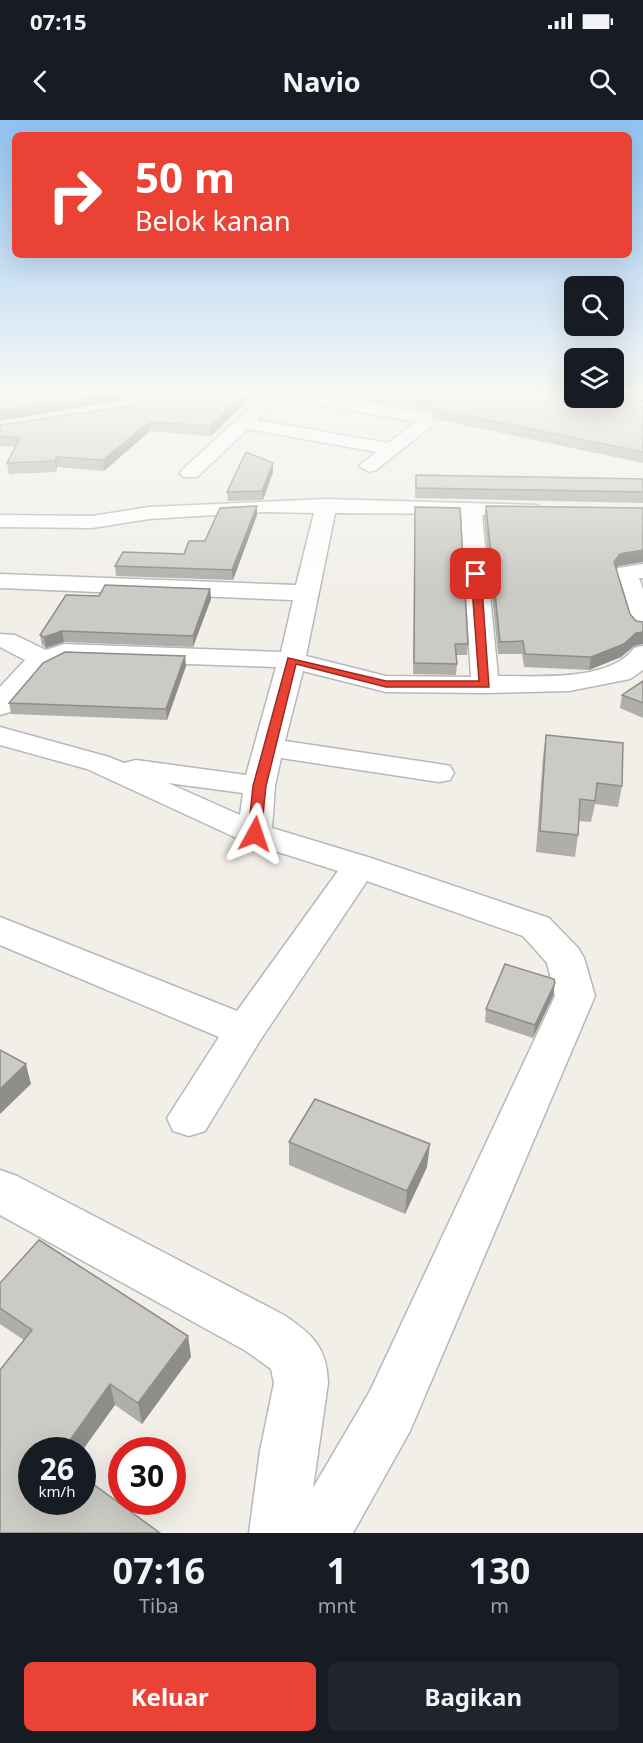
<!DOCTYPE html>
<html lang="id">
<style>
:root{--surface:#171b24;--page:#20242c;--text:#f1f3f6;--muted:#9ea1a6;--accent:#ea4335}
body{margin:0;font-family:"Noto Sans",sans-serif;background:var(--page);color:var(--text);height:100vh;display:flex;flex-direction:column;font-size:22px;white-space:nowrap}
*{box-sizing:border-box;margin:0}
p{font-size:20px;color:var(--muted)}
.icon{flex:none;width:33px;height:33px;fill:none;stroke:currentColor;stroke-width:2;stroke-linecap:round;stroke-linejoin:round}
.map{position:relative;height:1413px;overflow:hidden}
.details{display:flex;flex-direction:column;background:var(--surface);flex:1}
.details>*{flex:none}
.banner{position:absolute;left:12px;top:12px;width:620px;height:126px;border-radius:9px;box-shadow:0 6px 24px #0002;background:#ea4335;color:#fff;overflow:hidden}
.buttons{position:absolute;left:564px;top:156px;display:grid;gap:12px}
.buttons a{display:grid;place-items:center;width:60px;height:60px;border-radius:9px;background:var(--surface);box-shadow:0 6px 24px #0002;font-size:30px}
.speed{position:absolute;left:18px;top:1317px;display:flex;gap:12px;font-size:30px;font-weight:700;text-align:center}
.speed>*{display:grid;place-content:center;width:78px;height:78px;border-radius:50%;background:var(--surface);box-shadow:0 6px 24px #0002;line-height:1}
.speed small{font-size:15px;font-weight:400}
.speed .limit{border:9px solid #d22;background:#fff;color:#111}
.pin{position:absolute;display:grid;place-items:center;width:51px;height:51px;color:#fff;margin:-26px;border-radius:12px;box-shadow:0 3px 9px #0006}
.me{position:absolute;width:66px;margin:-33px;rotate:5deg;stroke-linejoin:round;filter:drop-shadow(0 0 4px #0008)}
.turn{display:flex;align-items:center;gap:21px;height:126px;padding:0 24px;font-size:27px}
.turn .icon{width:78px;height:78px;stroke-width:2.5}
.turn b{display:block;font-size:42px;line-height:51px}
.eta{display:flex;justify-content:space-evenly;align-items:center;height:102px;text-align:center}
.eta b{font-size:36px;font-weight:700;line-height:42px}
.primary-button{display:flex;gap:12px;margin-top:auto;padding:12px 24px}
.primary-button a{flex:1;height:69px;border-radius:9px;background:var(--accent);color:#fff;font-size:24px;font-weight:700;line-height:69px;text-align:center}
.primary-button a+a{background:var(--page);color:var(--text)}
.status{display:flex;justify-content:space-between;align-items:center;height:42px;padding:0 30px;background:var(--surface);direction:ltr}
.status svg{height:16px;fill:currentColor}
header{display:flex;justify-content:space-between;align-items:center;height:78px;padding:0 24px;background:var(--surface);font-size:27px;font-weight:700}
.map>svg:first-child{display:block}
</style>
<div class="status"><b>07:15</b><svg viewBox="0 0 49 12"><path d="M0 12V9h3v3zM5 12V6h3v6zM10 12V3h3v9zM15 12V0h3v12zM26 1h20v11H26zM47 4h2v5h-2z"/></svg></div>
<header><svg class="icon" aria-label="back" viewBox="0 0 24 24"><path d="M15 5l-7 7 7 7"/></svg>Navio<svg class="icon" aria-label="search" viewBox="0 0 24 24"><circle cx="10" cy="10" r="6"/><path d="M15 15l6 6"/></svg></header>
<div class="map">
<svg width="643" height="1413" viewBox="0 0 643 1413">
<rect width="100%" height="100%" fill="#f1efe8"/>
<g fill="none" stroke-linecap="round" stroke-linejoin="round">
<g stroke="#b5b8bc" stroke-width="3">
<path id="street" d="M281,274H318L425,293L431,294L434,304L376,350L369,352L359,346L376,332L248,309L197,357H183L180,353L183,349L256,282L262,281L270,286L257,300L388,323L416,302L289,279Z
M326,379L537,385L540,389L537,393L530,395H482L498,556C535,556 610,562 634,528L643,526V550L630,559L569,571L485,573L386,572L303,551L285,621L439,644L450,646L454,653L450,660L439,662L281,638L275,666L272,708L371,738L549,798L578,828L584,838L595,876L410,1311L353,1413H249L260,1331L274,1263L271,1249L246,1231L0,1095V1050L17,1056L284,1195C312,1214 327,1227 328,1263L313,1368L370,1271L555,876L547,843L523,816L367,761L259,922L205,1011L189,1016L173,1011L167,998L219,917L0,825V797L237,891L338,751L243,721L87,649L0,625V607L109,637L124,643L136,640L246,655L276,547L66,540L43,552L10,592L0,595V567L25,540L0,527V514L15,515L46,530L64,524L281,532L293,480L0,468V454L296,465L314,393L265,392L149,399L92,408L0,407V395L92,396L149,387ZM335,393L461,394L471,557L386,556L306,536ZM168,663L243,673L240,695Z
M643,444V458H639L643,469V514L634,511L630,506L614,453L618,448Z"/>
</g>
<use href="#street" fill="#fff" fill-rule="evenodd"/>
</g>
<path fill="#afaea9" d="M254,274L211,316L150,311L104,351L57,347L56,352L9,354L7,343L15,327L0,326V305Z
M331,274H574L643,287V343L435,299L431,292Z
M614,274H643V283L614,277Z
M273,343V352L263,380L228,381L227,372Z
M416,355L643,359V383L415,378Z
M257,386V395L233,460L116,456L115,446L184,434L205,421Z
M486,386L643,388V442L618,446L616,448L634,526L621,537L589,550L524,547L522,534H498L484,397Z
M415,397L468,524L467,535H456L457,544L456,555L413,554Z
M210,469L211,479L193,527L64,522L46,528L42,525L40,515L99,476Z
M185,536L186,546L167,600L11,594L9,583Z
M643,561V598L620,588L622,575Z
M546,615L622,666L618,687L595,684L591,702L579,701L578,715L575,737L536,732L543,636Z
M553,876L533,918L485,902L486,889Z
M289,1022L427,1047L405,1094L289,1045Z
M0,1163L188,1216L191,1237L142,1304L115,1285L32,1330L0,1413L24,1220L0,1204Z"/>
<path fill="#8f8d8a" d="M101,274H158L0,301V291Z
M244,274H254L211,316V306Z
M149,302L150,311L104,351L103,340Z
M56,337L57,347L56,352L55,341Z
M273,343V352L263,380L262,371Z
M257,386V395L233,460L232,450Z
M643,430V442L618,446L612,454L614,442L620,434Z
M210,469L211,479L193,527V516Z
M62,511L64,522L46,528L44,517Z
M643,512V524L634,526L621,537L589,550L591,537L636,513Z
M185,536L186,546L167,600L166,589Z
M555,863L553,876L533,918L535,905Z
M26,944L31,964L0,994V969Z
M430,1024L427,1047L405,1094L407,1071Z
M188,1216L191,1237L142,1304L138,1283Z
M110,1264L115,1285L82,1331V1330H63Z"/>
<path fill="#cccac5" stroke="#8f8d8a" stroke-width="1.5" d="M0,274H101L0,291Z
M186,274H244L211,306L149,302L103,340L56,337L55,341L7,343L20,318L0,316V305L123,287Z
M384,274H574V278H594L643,287V332L435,289L432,282Z
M246,332L273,343L262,371L227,372Z
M416,355L643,359V372L416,368Z
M257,386L232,450L115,446L123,432L184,434L189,421H205L220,388Z
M486,386L643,388V430L620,434L614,442L630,494L636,501L643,502V512L636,513L624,524L591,537L525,534L523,521L500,522Z
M415,387L460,388L468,524H455L457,544L414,543Z
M105,465L210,469L193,516L62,511L44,517L40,515L66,475L99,476Z
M65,532L185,536L166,589L9,583L43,543Z
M643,561V583L622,575Z
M546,615L623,623L622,666L597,663L595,681L580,679L578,715L540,711Z
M505,844L554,859L555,863L535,905L486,889Z
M0,930L26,944L0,969Z
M315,979L430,1024L407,1071L289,1022Z
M39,1120L188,1216L138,1283L110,1264L63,1330H32V1382H82V1356L160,1413H0V1250L32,1210L0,1188V1163Z"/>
<linearGradient id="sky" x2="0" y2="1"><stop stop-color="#8fc3f1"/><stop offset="0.58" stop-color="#f9f8f5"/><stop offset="1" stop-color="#f9f8f5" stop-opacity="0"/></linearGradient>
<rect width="643" height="472" fill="url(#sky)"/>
<path fill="#ea4335" stroke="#982c22" stroke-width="1.5" d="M476,451L481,454L489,567H386L296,544L266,666L261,714L259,717H250L248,714L253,666L288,538L386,561H479L471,454Z"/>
</svg>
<div class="buttons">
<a><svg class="icon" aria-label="search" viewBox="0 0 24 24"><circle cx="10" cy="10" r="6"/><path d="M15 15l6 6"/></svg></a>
<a><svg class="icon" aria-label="layers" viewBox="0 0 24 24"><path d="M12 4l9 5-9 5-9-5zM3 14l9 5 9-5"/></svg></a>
</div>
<div class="speed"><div>26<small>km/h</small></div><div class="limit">30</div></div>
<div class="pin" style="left:476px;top:454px;background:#d93025"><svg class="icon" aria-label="arrive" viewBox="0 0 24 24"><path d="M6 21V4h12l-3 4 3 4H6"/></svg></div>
<svg class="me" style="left:255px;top:714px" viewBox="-20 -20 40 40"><path d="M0-17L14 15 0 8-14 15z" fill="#ea4335" stroke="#fff" stroke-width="4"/></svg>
<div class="banner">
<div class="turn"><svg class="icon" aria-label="right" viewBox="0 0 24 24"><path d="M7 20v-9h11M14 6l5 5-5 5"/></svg><div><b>50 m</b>Belok kanan</div></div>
</div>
</div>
<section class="details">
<div class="eta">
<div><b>07:16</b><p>Tiba</p></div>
<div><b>1</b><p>mnt</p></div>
<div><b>130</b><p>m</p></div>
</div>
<div class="primary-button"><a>Keluar</a><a>Bagikan</a></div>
</section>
